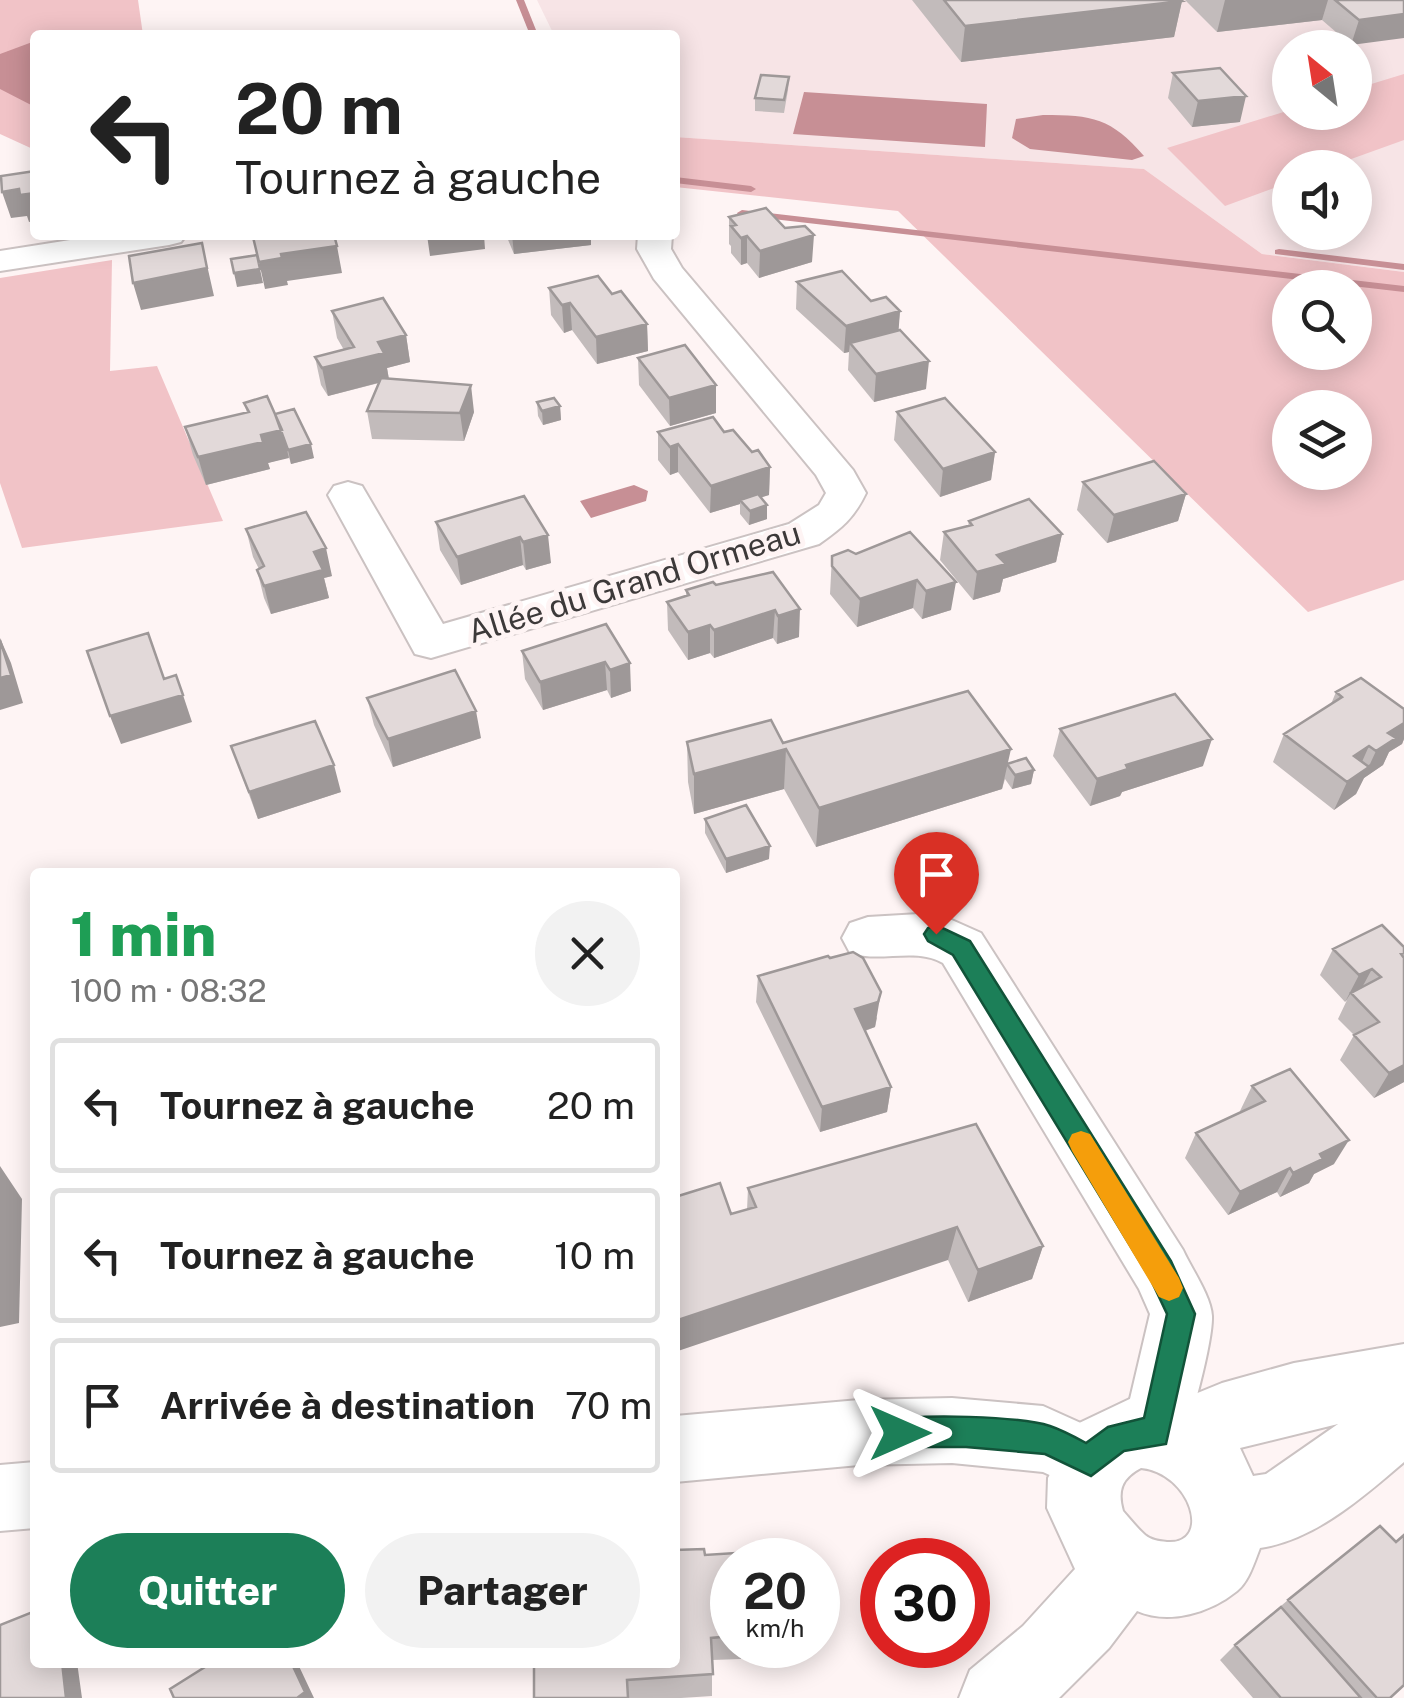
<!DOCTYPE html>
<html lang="fr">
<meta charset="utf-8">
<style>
:root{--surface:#fff;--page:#f2f2f2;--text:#222;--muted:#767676;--line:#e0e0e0;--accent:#1c7f58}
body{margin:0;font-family:"Public Sans",sans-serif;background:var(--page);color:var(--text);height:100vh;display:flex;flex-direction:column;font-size:38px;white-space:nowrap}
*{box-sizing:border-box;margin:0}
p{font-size:32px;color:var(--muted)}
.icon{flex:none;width:55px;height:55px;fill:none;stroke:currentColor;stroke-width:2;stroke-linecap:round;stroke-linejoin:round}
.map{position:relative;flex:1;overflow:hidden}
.drawer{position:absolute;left:30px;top:868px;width:650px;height:800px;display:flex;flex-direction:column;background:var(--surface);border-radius:10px;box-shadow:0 5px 25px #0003}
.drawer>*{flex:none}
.top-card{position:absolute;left:30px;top:30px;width:650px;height:210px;border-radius:10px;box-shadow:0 5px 25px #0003;background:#fff;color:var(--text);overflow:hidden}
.needle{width:65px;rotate:330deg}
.fabs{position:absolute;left:1272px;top:30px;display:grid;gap:20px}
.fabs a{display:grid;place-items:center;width:100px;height:100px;border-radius:50%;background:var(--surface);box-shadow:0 5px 25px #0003;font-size:50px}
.speed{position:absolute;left:710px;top:1538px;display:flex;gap:20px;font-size:50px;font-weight:700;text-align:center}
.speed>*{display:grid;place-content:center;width:130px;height:130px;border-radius:50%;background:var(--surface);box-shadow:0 5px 25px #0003;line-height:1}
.speed small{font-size:25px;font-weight:400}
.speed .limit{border:15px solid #d22;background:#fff;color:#111}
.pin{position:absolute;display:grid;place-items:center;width:85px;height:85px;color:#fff;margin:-102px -42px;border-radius:50% 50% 50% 0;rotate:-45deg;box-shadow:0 0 10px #0007}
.pin .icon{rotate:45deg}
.me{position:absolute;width:110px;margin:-55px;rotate:90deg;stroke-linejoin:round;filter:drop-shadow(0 0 8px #0008)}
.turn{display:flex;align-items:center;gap:35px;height:210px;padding:0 40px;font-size:45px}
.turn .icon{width:130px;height:130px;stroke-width:2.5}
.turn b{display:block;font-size:70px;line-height:85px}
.round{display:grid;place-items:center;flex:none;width:105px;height:105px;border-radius:52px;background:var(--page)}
.summary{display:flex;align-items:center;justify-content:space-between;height:170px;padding:0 40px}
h1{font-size:60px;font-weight:800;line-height:75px;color:#1e9e55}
.cta{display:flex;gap:20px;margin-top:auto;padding:20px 40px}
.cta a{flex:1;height:115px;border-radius:60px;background:var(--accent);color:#fff;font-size:40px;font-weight:800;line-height:115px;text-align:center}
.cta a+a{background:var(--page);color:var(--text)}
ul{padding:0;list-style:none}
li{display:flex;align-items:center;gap:30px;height:135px;margin:0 20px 15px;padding:0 20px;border:5px solid var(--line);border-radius:10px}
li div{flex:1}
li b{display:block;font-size:38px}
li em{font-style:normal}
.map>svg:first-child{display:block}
</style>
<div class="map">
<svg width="1404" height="1698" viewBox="0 0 1404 1698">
<rect width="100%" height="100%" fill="#fef4f4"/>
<path fill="#f7e4e6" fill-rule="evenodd" d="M537,0H1404V272L1262,254L1144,169L675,137V35H554ZM1290,48H1355V112H1290ZM1290,168H1355V232H1290Z"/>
<path fill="#f1c3c7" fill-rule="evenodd" d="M0,0H138L143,35H35V150L0,134Z
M1404,74V140L1329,167L1290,168V182L1225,206L1167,148L1290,110L1355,112V89Z
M675,137L1144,169L1262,254L1404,272V580L1308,612L898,211L675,187ZM1290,288H1355V352H1290ZM1290,408H1355V472H1290Z
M112,260L110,371L157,366L223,521L22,548L0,483V278Z"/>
<path fill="#c78f95" d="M35,41V107L0,89V54Z
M804,92L987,104L985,147L793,134Z
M1043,115C1093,115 1111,118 1144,156L1132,160L1030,149L1012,138L1016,119Z
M634,485L648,491L646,501L591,518L580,501Z"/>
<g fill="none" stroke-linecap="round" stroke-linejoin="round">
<path fill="#c78f95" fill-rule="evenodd" d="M516,0H524L538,35H530Z
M675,177L751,186L756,189L751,192L675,183Z
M742,210L1404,286V292L738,215L737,213Z
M1279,249L1404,264V270L1275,254V250Z"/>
<g stroke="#cbc2c2" stroke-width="4">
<path id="street" d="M102,235H186L181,242L169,245L0,271V251Z
M638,235H672L671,249L682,268L853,470L866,493C854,518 842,528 819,544L431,658L415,654L328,495L334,486L348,482L362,486L443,624L789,524L819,505L826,493L816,475L654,279L637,249Z
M936,913L981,933L1183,1250C1191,1268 1211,1296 1212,1316C1213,1342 1189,1430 1178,1456L1155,1465L1132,1456L1122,1433L1150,1314L1139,1289L943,963C915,947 881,963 850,953L842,938L850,923L868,917Z
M952,1398L1043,1406L1114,1438L1124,1461L1114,1484L1091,1494L1043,1472L952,1463L859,1465L675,1482V1416L859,1400Z
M35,1462V1528L0,1531V1465Z"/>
</g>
<g stroke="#cbc2c2" stroke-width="4">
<path id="secondary" d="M1404,1344V1462C1363,1497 1315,1540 1260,1548C1254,1563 1249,1581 1237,1591C1210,1613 1169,1625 1137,1611L1109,1648L1059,1698H959L970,1670L1023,1626L1075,1569L1047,1508L1048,1478L1075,1425L1136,1396L1173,1403L1222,1383L1294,1363ZM1338,1424L1266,1474L1253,1476L1240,1448ZM1141,1468C1191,1473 1213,1545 1167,1542C1158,1541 1151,1540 1145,1535C1137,1528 1130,1519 1123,1511C1117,1490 1122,1478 1141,1468Z"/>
</g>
<use href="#street" fill="#fff" fill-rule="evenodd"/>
<use href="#secondary" fill="#fff" fill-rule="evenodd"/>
</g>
<path fill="#c2bbbb" d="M912,0H1180L1182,1L1174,37L961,62Z
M1185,0H1404L1351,45L1322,20L1217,32Z
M1173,73L1240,122L1192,127L1168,98Z
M789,77L788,90L784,113L755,111V98Z
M729,217L812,262L759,278L747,263L741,265L731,253V246L729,244Z
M506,235H591V245L514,254Z
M797,282L871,301L900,311L898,330L926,389L874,402L848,370L849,352L844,353L796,309Z
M549,288L612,294L647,324L648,351L597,364L572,330L564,333L551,315Z
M332,311L406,335L410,362L387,368L389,379L474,412L464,441L372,439L367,411L379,383L328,396L321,385L315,357L344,350L337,338Z
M638,358L716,413L670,426L639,385Z
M537,402L560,406L561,420L543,425L538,416Z
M244,403L275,414L314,458L291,464L289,457L268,463L270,469L206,485L193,455L185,427L247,413Z
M897,412L995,452L991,480L940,497L894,440Z
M658,432H724L752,452L770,467L769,495L761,497L767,519L749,525L740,514V504L710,513L678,472L670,475L658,460Z
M1083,482L1186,494L1178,521L1107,543L1077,510Z
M524,496L551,563L526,570L523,565L461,585L440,550L436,522Z
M969,521L1062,534L1056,562L1003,579L1000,592L973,600L940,560L944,532L968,526Z
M246,529L332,576L324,578L329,598L271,614L264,598L257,570L259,569L253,557Z
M910,532L951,610L922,619L913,608L857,627L830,594L832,556L856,554Z
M773,572L799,637L777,644L773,638L714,658L710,653L688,660L668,630L667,602L686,596V590L716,585Z
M606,624L631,691L611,698L607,690L543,710L525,679L522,651Z
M1336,692L1404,709V739L1402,744L1389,752L1383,765L1364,778L1356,794L1334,810L1273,762L1284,734L1331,704Z
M367,698L481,738L393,767L374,725Z
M1060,729L1203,766L1122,792L1120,796L1090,806L1053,756Z
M687,742L1008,764L1034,770L1031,784L1012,789L1005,779L1002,789L816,847L784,789L694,814L688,782Z
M231,746L341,792L258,819Z
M705,819L769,859L726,873L705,833Z
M1404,947V1082L1374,1098L1340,1060L1354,1035L1338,1019L1347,1000L1345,1002L1320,975L1333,949Z
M830,958L877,1018L875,1027L865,1031L891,1087L887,1112L820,1132L756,1002L758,976Z
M1252,1086L1334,1164L1314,1174L1309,1183L1280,1197L1277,1192L1228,1215L1185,1158L1196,1133L1241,1112L1240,1111Z
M976,1124L1043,1246L1032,1279L968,1302L948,1260L731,1214L747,1210L748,1188Z
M705,1555L732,1560V1645H742L741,1659L712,1660V1696L681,1698H534Z
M1288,1600L1390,1698H1253L1220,1660L1235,1645Z"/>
<path fill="#9e9898" d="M1225,0H1328L1322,20L1217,32Z
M1182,1L1174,37L961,62L965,26Z
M1404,14V38L1351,45L1359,20Z
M1246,96L1240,122L1192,127L1198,101Z
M19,189L35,193V221L29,222L27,216L11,218L2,192Z
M427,235H484L485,249L430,256Z
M512,235H591V245L514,254Z
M814,235L812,262L759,278L760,251Z
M747,236V263L741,265V238Z
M202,243L214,296L141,310L133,283Z
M337,246L342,273L287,281L288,285L265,289L259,262L281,254Z
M260,269L263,283L237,287L234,273Z
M570,303L572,330L564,333L562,305Z
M900,311L898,338L850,343L849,352L844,353L846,326Z
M647,324L648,351L597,364L596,337Z
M406,335L410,362L387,368L389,380L328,396L322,368L378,342Z
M929,361L926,389L874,402L876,374Z
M471,385L474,412L464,441L460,413Z
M716,385V413L670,426L669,398Z
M560,406L561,420L543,425L542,411Z
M282,430L289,458L268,463L270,469L206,485L198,457L261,435Z
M311,444L314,458L291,464L288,450Z
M678,444V472L670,475V447Z
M995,452L991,480L940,497L943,469Z
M770,467L769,495L743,503L740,500V504L710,513L711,486Z
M1186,494L1178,521L1107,543L1114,515Z
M767,505V519L749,525L750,511Z
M1062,534L1056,562L1003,579L1000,592L973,600L977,572L997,555Z
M548,535L551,563L526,570L523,542Z
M520,537L523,565L461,585L457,557Z
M326,548L332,576L324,578L329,598L271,614L264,586L314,552Z
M917,580L913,608L857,627L860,599Z
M956,582L951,610L922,619L926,591Z
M800,609L799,637L777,644L778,616Z
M775,610L773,638L714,658V630Z
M710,625V653L688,660V632Z
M0,638L11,663L23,703L0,710Z
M605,662L607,690L543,710L540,682Z
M630,663L631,691L611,698L610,670Z
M183,695L192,722L121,744L110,716Z
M476,711L481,738L393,767L388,739Z
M1404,723V739L1402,744L1389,752L1383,765L1364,778L1356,794L1334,810L1347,782L1354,756L1369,746L1357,773L1370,764L1376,751L1388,733Z
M1212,739L1203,766L1122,792L1120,796L1090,806L1097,779L1126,765Z
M786,749L784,789L694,814V774Z
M1011,749L1002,789L816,847L819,808Z
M334,765L341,792L258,819L249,792Z
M1034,770L1031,784L1012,789L1015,775Z
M770,846L769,859L726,873V859Z
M1372,969L1358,995L1351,993L1345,1002L1359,975Z
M881,992L875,1027L852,1035L855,1009Z
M1404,1065V1082L1374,1098L1389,1073Z
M891,1087L887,1112L820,1132L822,1107Z
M1349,1140L1334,1164L1314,1174L1309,1183L1280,1197L1293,1173L1320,1154Z
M0,1166L22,1199L19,1323L0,1327Z
M1290,1168L1277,1192L1228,1215L1240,1192Z
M957,1227L948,1260L675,1352V1321Z
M1043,1246L1032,1279L968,1302L978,1270Z
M62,1662H77L82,1698H66Z
M291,1662H297L314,1698H297Z"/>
<path fill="#e2d9d9" stroke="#9e9898" stroke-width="2.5" d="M944,0H1180L1182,1L965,26Z
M1335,0H1404V14L1359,20Z
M1220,68L1246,96L1198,101L1173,73Z
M761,75L789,77L784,100L755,98Z
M35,171V193L20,195L19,189L2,192L1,176Z
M766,208L785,228L805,226L814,235L760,251L747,236L741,238L731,226L736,225L729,217Z
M265,235H334L337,246L281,254L282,258L259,262L253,237Z
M202,243L207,268L133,283L129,256Z
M257,255L260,269L234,273L231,259Z
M842,271L871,301L886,297L900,311L846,326L797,282Z
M598,276L612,294L621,291L647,324L596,337L570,303L562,305L549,288Z
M383,298L406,335L378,342L384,353L322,368L315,357L354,347L332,311Z
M900,330L929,361L876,374L850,343Z
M685,345L716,385L669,398L638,358Z
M381,378L471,385L460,413L367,411Z
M267,396L282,430L261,435L263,442L198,457L185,427L249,412L244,403Z
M554,398L560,406L542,411L537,402Z
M945,398L995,452L943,469L897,412Z
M294,409L311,444L288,450L275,414Z
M713,417L724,432L733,430L752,452L758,450L770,467L711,486L678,444L670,447L658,432Z
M1154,461L1186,494L1114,515L1083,482Z
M758,494L767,505L750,511L740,500Z
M524,496L548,535L523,542L520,537L457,557L436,522Z
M1029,499L1062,534L997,555L1006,564L977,572L944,532L972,525L969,521Z
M306,512L326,548L314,552L323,570L264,586L257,570L264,566L246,529Z
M910,532L956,582L926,591L917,580L860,599L832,566V556L848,550L856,554Z
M773,572L800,609L778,616L775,610L714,630L710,625L688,632L667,602L689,595L686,590L713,582L716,585Z
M606,624L630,663L610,670L605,662L540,682L522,651Z
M148,633L164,679L176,675L183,695L110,716L87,651Z
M0,640L11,675L0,678Z
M455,670L476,711L388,739L367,698Z
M1361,678L1404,709V723L1388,733L1396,738L1376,751L1369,746L1354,756L1369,767L1347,782L1284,734L1342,697L1336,692Z
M968,691L1011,749L819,808L786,749L694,774L687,742L771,720L783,743Z
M1175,694L1212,739L1126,765L1128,769L1097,779L1060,729Z
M315,721L334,765L249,792L231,746Z
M1026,758L1034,770L1015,775L1007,764Z
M746,805L770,846L726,859L705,819Z
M1382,925L1404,947V953L1401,954L1404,958V1065L1389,1073L1354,1035L1379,1022L1351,993L1381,977L1372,969L1359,975L1333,949Z
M853,952L863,958L881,992L878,1002L855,1009L891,1087L822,1107L758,976L828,956L830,958Z
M1290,1069L1349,1140L1320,1154L1323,1159L1293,1173L1290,1168L1240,1192L1196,1133L1265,1101L1252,1086Z
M976,1124L1043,1246L978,1270L957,1227L675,1321V1197L720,1183L731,1214L756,1207L748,1188Z
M1380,1526L1396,1542L1404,1535V1685L1390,1698H1377L1288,1600Z
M704,1549L705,1555L783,1550L784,1560H732V1636L711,1638L713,1674L627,1680L628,1698H534V1662H675V1550Z
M1281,1607L1361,1698H1281L1235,1645Z
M35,1611V1662H62L66,1698H0V1625Z
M213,1662H291L305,1692L297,1698H174L170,1689Z"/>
<path fill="#1c7f58" stroke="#125339" stroke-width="2.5" d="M936,925L970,941L1171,1261L1195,1314L1166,1444L1124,1451L1091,1476L1045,1454L966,1447H900L890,1443L885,1433L890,1422C915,1412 1022,1417 1050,1426C1062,1430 1075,1437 1086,1443L1108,1427L1144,1418L1167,1314L1151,1280L953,955L928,941L924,934L928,928Z"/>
<path fill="#f59e0b" d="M1081,1131L1090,1134L1179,1278L1183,1288L1179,1297L1169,1301L1159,1297L1072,1151L1068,1142L1072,1134Z"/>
<g text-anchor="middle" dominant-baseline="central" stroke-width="10" stroke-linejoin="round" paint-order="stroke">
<g font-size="32" fill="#3c3939" stroke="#fef4f4">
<text transform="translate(634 582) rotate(-17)">Allée du Grand Ormeau</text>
</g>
</g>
</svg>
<div class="fabs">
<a><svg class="needle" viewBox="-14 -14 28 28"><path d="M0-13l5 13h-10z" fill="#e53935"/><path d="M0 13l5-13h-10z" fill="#767676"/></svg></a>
<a><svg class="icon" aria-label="sound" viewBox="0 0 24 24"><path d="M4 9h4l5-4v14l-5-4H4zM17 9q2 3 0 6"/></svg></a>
<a><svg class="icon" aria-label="search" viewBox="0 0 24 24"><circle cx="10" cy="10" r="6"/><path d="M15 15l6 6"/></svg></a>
<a><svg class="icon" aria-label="layers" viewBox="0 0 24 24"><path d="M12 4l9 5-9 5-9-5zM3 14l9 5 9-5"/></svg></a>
</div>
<div class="speed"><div>20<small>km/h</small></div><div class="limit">30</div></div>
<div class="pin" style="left:936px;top:934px;background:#d93025"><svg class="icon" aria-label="arrive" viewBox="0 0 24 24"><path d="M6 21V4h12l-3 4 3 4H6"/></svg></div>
<svg class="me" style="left:900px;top:1433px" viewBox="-20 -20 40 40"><path d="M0-17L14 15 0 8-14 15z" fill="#1c7f58" stroke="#fff" stroke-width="4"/></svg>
<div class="top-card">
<div class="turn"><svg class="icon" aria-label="left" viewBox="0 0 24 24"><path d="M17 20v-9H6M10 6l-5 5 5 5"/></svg><div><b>20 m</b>Tournez à gauche</div></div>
</div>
<section class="drawer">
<div class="summary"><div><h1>1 min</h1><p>100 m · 08:32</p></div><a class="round"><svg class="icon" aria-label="close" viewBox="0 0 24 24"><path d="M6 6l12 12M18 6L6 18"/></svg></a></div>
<ul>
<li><svg class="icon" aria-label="left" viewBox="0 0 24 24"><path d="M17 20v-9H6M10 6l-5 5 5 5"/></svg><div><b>Tournez à gauche</b></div><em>20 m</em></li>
<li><svg class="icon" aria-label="left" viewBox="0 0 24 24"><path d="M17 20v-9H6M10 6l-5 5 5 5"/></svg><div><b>Tournez à gauche</b></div><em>10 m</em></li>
<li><svg class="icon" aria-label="arrive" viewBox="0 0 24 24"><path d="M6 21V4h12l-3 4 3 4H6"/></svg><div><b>Arrivée à destination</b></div><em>70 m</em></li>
</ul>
<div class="cta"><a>Quitter</a><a>Partager</a></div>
</section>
</div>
